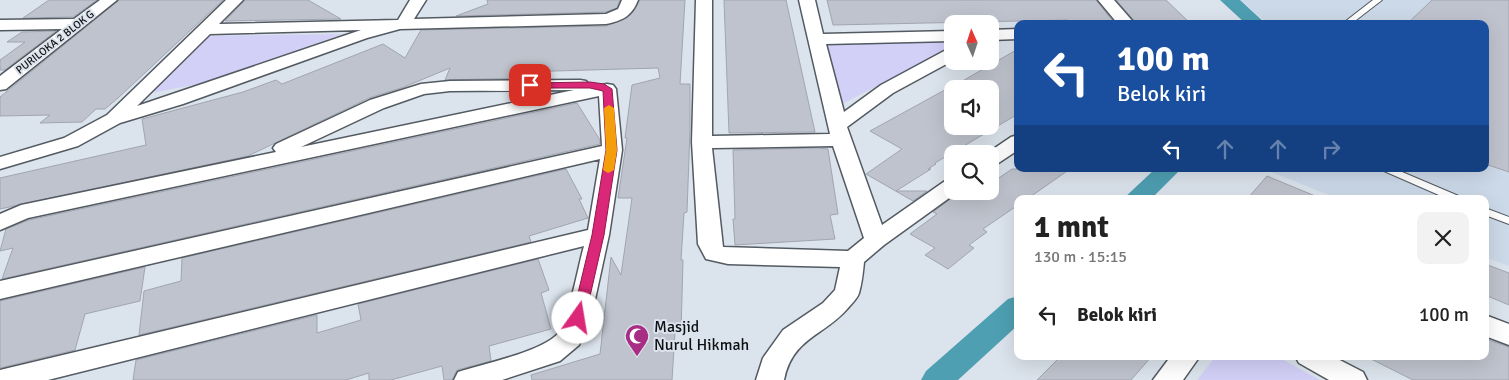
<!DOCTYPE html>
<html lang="id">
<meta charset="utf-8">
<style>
:root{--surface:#fff;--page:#f2f2f2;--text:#222;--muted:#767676}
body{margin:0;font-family:Signika,sans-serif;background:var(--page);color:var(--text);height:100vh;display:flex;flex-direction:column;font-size:19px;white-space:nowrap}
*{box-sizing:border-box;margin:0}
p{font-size:16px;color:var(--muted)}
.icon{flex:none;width:28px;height:28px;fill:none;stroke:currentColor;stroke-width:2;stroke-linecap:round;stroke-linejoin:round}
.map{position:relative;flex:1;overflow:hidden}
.side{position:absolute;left:1014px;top:195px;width:475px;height:165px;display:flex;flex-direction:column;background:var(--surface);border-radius:10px;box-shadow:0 5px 20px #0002}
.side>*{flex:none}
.top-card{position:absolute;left:1014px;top:20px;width:475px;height:152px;border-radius:10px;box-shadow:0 5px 20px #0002;background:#1a4fa0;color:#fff;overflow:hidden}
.needle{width:32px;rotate:357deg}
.buttons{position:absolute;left:944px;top:15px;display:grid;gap:10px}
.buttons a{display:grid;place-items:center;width:55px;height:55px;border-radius:10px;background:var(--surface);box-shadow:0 5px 20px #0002;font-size:25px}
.pin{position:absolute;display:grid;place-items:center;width:42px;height:42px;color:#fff;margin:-21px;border-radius:10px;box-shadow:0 2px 8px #0006}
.me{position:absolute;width:55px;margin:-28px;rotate:13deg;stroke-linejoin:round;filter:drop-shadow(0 0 4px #0008)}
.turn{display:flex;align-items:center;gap:18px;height:105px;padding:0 20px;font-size:22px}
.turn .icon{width:65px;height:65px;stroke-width:2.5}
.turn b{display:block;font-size:35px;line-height:42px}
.lanes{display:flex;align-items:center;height:48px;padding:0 20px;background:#0003;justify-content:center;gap:25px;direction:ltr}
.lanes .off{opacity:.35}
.round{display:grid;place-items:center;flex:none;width:52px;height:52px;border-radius:10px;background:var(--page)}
.summary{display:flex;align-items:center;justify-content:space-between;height:85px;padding:0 20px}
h1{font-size:30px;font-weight:700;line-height:38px}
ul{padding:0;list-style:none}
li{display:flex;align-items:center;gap:15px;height:70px;padding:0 20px}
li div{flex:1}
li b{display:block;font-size:19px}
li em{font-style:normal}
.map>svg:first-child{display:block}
</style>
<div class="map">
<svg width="1509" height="380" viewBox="0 0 1509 380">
<rect width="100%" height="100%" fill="#dbe3ec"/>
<path fill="#ccd9e8" d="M1241,0H1509V266L1485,257V199H1339L1264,169H1485V24H1268Z"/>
<path fill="#d2d0f7" d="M342,34L214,81L130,97L192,36Z
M952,39V48L826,112L810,43Z
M1216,356H1276L1320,380H1197Z"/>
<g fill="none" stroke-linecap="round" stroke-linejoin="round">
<path fill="#4e9fb2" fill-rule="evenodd" d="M1220,0H1240L1266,24H1246Z
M1155,169H1181L1151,199H1123Z
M1018,296V325L958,380H921L926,371L1008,299Z"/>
</g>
<path fill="#bfc3cd" stroke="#a1a5af" d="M49,0H97L73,17L23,18Z
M119,0H223L118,98L105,109H96L82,122L40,123L50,115L0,116V97Z
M245,0H308L341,19L225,21Z
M487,0H620L617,8L606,12L456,16L488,4Z
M640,0H685L680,84H690V130L687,212L684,213L681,260H683L681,332H675L672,380H532L531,375L600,354L611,257L621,275L632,198H618L627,138H625L632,85L660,78L658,68L520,72L518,78L445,80L450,68L404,87L369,98L248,156L0,209V178L146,145L142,119L243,92L276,80L282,84L383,44L405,58L421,30L606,26L627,18L634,11Z
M724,0H786L815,132L729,133Z
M827,0H1096L1115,24H1061L1068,20L833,25Z
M1116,0H1166L1190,23L1137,24Z
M1432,0H1509V172L1485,164V24H1407Z
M56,31L5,70H0V60L25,42H7L22,32Z
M1018,49V114L935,163L936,164L928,169H931L896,191H927L913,201L866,174L902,149L870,131L952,86V126H990V89H972L959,83Z
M577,103L600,140V144L2,279L13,248L0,251L6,229L29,220Z
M818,148L828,149L838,214L830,215L835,239L735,245L733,219H735L733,150Z
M566,169L582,199H579L588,218L529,236L531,242L139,335L144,291L181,281L182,258Z
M1012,169H1070L1030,197L1018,199V205L983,229L987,232L969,245L974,248L948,269L925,255L935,248L910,234L937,214L933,212L961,191H990V184Z
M1267,176L1320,198V199H1247Z
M538,259L549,290L541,293L551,329L489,346L491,361L457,370L452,380H444L442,366L391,380H369V373L346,380H133L136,360L317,315V333L361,320L358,304Z
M1485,264L1509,273V305L1485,295Z
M145,267L140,301L85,314L75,350L0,368V301Z
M1485,339L1509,347V380H1413L1365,356H1485Z
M1061,356H1152L1131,380H1037Z"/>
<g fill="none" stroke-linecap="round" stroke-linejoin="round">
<g stroke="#535a61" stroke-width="2">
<path id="service" d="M1373,0H1382L1351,24H1342Z
M1382,169H1395L1461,197L1462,199H1448L1384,171Z
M1485,208L1509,217V224L1485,215Z"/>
</g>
<g stroke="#535a61" stroke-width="3">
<path id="minor" d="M100,0H117L6,89L0,90V76L62,29L0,30V20L74,19Z
M226,0H243L219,24L398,20L410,0H426L414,19L606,14L618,9L622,0H638C632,16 622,21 606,24L400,29L367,38L183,104L120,123L78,146L0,169V157L64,138L107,115ZM361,30L137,106L210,34Z
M696,0H712V136L830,134L799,0H815L823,34L952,31V41L826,44L844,112L881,85L946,50L952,49V61L893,93L847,127L882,225L945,181L952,180V191H959L884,245L864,262C863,272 862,283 859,293C857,299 852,303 848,308C824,336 792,338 784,380H756L763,358L783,330L823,303L835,290L840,267L728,264L706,259L698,244L692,142ZM833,146L864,238L848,251L723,247L712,148Z
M1098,0H1114L1135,24H1118Z
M1018,29V39L990,40V30Z
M580,80L586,81L589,85L587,88L607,84L613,85L616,89L622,150L609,235L591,318L579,345L560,361L502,380H454L458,372C482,364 547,351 560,331C570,314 578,267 584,246L48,380H0V370L4,369L588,230L600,159L0,299V281L602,146L599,96L28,218L0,230V214L21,205L276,152L273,148L276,144L370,100L421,84L450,81ZM574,90L301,147L384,108L424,94L450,91Z
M1018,135V150L997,164L990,166V154H986L1011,137Z
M1485,315L1509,324V345L1485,336Z
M1171,356H1200L1183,380H1153Z
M1295,356H1332L1363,372L1367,380H1329L1299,363Z"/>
</g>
<use href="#service" fill="#fff" fill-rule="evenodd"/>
<use href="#minor" fill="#fff" fill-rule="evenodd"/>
</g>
<path fill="#db2777" stroke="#8e194d" d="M590,82L604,84L612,89L617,150L604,235L585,318L583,321H574L572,318L592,235L606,150L603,91L590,88H530L525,85L530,83Z"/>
<path fill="#f59e0b" d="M609,105L614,108L617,150L614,170L608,173L603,170L606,150L604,108Z"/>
<defs>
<g id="mosque-pin" transform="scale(1.25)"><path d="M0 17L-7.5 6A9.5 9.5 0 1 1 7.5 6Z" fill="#a82e83" stroke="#dbe3ec"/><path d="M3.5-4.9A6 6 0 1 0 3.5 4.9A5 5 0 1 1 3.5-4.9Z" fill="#fff"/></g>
</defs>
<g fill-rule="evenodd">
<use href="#mosque-pin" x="637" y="336"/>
</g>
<g text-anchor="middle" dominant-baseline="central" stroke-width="4" stroke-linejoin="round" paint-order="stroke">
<g font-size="11" fill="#0e1114" stroke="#dbe3ec">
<text transform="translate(55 42) rotate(-38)">PURILOKA 2 BLOK G</text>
</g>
<g font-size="16" fill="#0e1114" stroke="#dbe3ec" text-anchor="start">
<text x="654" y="327">Masjid<tspan x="654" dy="18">Nurul Hikmah</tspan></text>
</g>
</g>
</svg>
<div class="buttons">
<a><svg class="needle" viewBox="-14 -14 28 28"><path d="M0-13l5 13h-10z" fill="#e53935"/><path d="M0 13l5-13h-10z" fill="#767676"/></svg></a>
<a><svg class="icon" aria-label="sound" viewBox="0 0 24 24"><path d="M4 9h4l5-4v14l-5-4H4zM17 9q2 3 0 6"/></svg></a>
<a><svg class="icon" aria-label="search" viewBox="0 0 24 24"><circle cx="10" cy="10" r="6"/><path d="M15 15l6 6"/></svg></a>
</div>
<div class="pin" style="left:530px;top:85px;background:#d93025"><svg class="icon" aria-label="arrive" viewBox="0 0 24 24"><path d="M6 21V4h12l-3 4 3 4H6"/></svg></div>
<svg class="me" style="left:578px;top:318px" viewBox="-20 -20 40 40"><circle r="19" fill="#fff"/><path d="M0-13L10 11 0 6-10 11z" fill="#db2777"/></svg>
<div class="top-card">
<div class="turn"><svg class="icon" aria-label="left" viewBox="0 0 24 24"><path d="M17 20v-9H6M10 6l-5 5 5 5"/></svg><div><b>100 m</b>Belok kiri</div></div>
<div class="lanes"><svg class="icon" aria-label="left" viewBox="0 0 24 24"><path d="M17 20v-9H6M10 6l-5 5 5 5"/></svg><svg class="icon off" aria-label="ahead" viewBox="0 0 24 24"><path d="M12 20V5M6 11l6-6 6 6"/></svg><svg class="icon off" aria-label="ahead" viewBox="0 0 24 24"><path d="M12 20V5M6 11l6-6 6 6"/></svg><svg class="icon off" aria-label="right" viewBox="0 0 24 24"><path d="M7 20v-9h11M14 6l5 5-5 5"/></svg></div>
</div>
<section class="side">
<div class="summary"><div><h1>1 mnt</h1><p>130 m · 15:15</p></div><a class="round"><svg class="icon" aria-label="close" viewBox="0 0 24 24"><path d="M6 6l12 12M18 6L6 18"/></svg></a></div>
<ul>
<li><svg class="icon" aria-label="left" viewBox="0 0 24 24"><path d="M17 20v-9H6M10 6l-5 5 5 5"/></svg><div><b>Belok kiri</b></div><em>100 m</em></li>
</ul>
</section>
</div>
